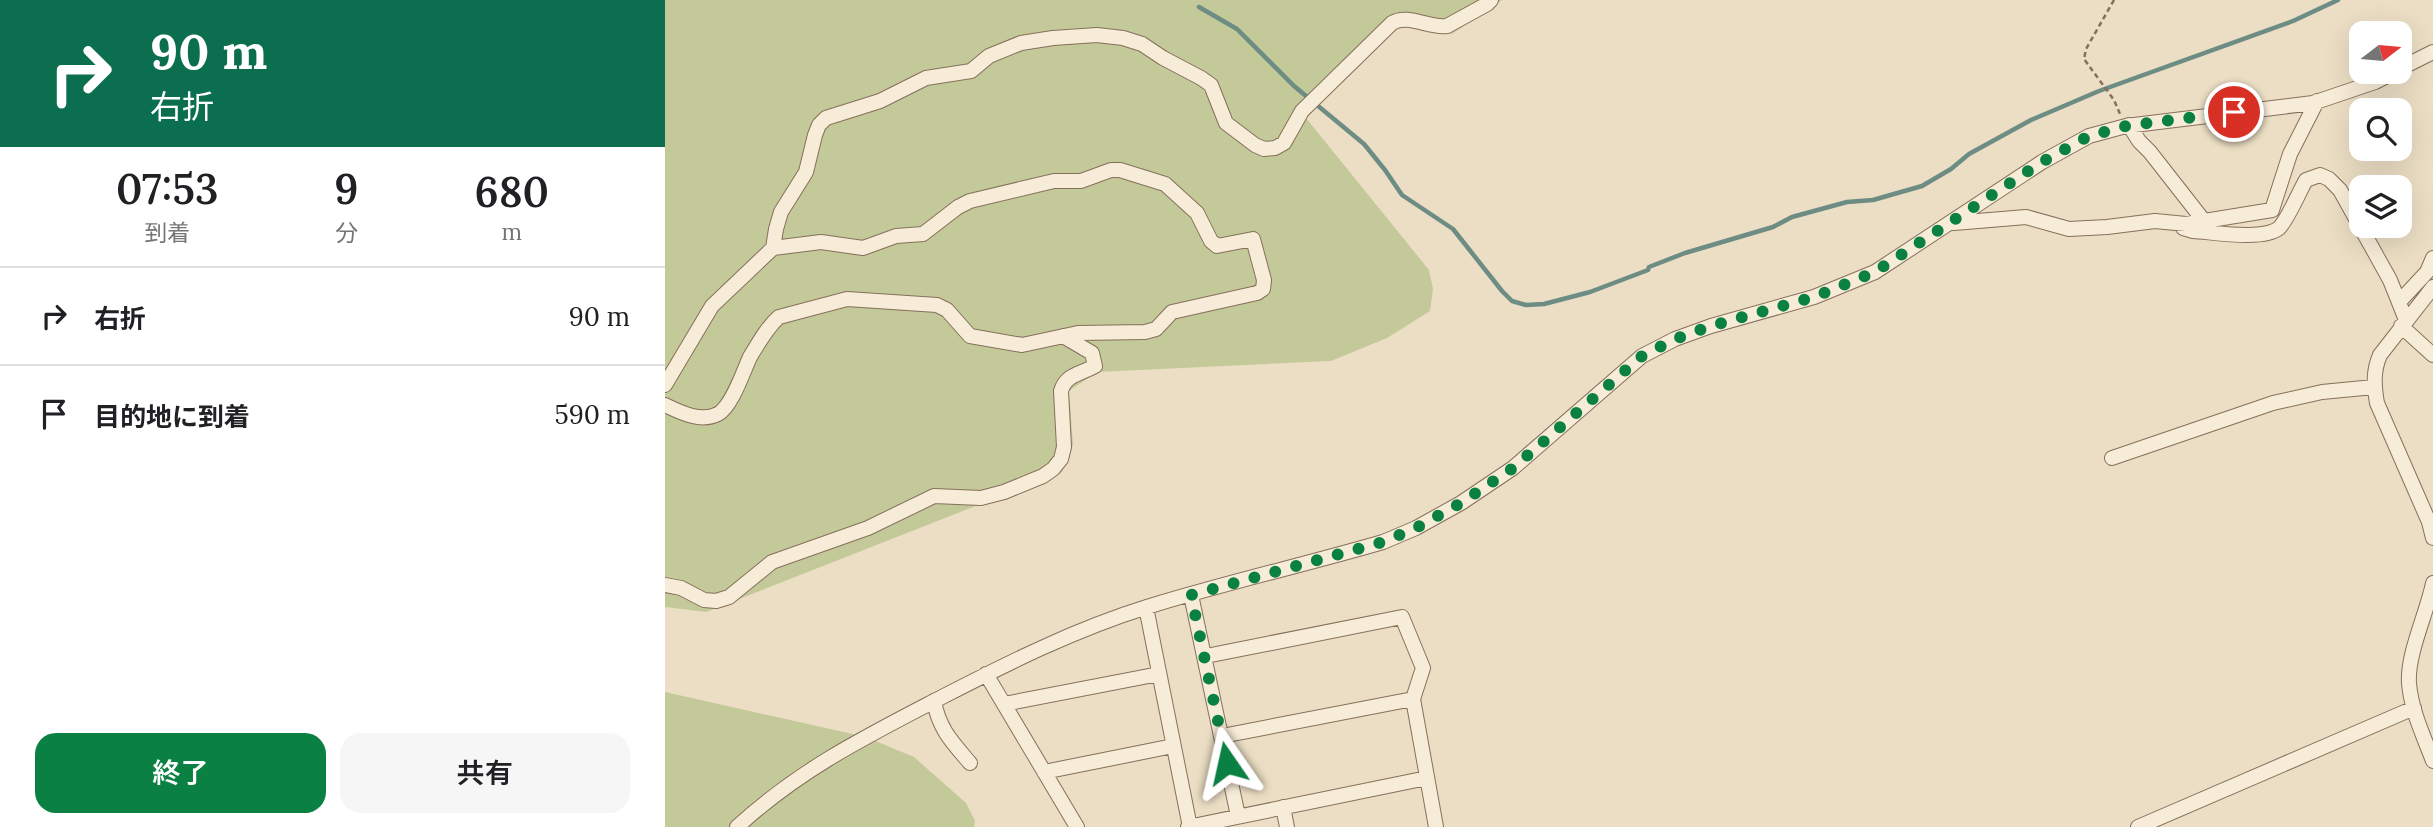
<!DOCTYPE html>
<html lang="ja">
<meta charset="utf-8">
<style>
:root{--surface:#fff;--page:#f6f6f6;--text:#202124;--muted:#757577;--line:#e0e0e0;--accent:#0b8043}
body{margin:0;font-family:Lora,"Noto Sans JP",serif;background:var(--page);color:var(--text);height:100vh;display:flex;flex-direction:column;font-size:26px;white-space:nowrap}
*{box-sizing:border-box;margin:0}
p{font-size:23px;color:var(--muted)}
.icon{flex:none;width:38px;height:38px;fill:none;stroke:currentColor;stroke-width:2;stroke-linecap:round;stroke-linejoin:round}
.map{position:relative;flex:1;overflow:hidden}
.panel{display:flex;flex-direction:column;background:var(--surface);width:665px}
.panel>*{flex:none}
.guide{background:#0b6e4f;color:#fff;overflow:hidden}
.needle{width:46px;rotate:74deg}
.controls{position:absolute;left:1684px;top:21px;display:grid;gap:14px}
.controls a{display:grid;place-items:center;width:63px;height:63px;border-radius:14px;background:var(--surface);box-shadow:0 7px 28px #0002;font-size:35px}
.pin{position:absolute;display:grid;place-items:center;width:60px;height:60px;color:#fff;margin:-30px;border:4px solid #fff;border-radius:50%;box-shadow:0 2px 7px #0007}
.me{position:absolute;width:77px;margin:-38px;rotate:349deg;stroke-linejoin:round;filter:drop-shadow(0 0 5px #0008)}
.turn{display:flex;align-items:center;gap:24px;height:147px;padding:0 35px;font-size:32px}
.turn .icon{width:91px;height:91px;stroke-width:2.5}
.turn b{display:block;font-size:49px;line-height:60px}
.eta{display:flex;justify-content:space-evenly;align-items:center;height:119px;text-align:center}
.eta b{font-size:42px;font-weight:600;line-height:49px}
.cta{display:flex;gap:14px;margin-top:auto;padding:14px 35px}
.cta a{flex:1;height:80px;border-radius:21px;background:var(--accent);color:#fff;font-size:28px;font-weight:600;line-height:80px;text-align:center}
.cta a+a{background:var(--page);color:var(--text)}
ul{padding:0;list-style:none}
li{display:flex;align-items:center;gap:21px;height:98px;padding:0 35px;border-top:2px solid var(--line)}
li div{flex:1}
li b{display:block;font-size:26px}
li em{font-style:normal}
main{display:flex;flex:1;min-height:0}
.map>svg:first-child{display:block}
</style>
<main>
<section class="panel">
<div class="guide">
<div class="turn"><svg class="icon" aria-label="right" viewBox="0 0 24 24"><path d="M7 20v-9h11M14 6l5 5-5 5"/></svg><div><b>90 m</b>右折</div></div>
</div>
<div class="eta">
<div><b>07:53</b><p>到着</p></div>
<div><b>9</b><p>分</p></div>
<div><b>680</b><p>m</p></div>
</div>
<ul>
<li><svg class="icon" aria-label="right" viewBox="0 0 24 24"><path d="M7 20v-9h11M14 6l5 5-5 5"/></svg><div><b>右折</b></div><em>90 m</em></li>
<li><svg class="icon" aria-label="arrive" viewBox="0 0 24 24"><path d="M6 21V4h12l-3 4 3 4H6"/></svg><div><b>目的地に到着</b></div><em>590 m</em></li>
</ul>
<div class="cta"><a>終了</a><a>共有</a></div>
</section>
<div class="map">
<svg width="1768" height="827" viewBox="0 0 1768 827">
<rect width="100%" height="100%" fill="#ebdec4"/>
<path fill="#c4c999" d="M0,0H837L787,34L734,26L641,118L764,270L768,289L765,311L722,338L666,361L432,372L404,391L408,445L397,472L41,612L0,607Z
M0,692L201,737L249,757L301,803L310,821L309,827H0Z"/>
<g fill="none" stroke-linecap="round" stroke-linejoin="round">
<path stroke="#6d8c83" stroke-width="4.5" d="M534,7L572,29L629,86L699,144L720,170L737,195L788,229L837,291L847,301L861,305L879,304L925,292L983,270L984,267L1020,253L1108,227L1127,217L1182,202L1208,200L1257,186L1286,169L1304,154L1366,120L1434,91L1628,21L1673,0"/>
<g stroke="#85705c" stroke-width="16">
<path id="minor" d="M1734,69L1768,52
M1464,125L1474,141L1485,152L1539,221
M1289,223L1361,217L1404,229L1442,227L1490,221L1521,224L1607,210L1625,154L1652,101
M1518,228L1528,231C1548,232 1598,241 1614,228C1623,219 1634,192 1641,180L1655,175L1664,179L1675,190L1725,280L1741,320
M1768,287L1715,355C1708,371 1709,386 1712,403L1764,522L1768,538
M1734,302L1762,272L1768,258
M1736,326L1768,355
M0,385L47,306L108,248L111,229L116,212L141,172L150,135L154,125L161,118L215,101L261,78L306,71L324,56L356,43L388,38L432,35L458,38L477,44L498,58L536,78L546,85L561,123L590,145L599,149L610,148L619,143L637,111L727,23C743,13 765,29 782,26L822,4L826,0
M0,405C15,412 35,423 53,414C67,406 78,372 85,357C93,344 102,327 114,317L182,299L272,305L282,310L305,336L357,345L413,333L480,332L491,329L507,312L592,293L598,289L599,280L588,239L552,246L546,241L532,213L500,184L455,170H446L416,181H389L305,201L293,207L258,234L231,236L198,248L156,242L108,248
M1447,458L1608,403L1657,392L1709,387
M1768,583C1762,613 1742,654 1744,683C1746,710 1759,737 1768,761
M0,585L16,588L39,600L51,601L64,597L107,562L203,528L269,496L316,498L339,492L378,476L388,469L396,459L399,447L396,391C401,374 416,374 430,366L427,353L398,336
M526,595L573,816
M481,607L525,827
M541,656L737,617L758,668L748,699L771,827
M321,674L412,827
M269,701C274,729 287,742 305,763
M339,704L494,674
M557,736L748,699
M379,772L508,746
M618,807L622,827
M72,827C135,769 202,736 277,697C343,663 411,629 482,607C559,583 639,565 718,542L751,528L796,503L848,468L977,356L1010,339L1046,326L1149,297L1210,272L1377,162L1424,136L1461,126L1648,103L1710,82L1730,72
M523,827L762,778
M1473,827L1749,708"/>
</g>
<path stroke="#85705c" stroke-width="2.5" stroke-dasharray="5 3.5" stroke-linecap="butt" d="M1449,0L1421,49L1419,59L1449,100L1455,114"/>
<use href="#minor" stroke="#f7ecd7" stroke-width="14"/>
</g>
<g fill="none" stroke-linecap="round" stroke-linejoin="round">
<path stroke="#0b8043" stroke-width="12" stroke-dasharray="0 21.6" d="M562,763L526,595L718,542L751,528L796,503L848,468L977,356L1010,339L1046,326L1149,297L1210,272L1377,162L1424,136L1461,126L1569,112"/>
</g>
</svg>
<div class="controls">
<a><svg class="needle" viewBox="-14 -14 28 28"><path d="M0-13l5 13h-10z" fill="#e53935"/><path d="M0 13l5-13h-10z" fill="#757577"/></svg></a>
<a><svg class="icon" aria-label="search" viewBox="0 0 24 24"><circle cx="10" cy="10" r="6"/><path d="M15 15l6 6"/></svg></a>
<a><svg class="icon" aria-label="layers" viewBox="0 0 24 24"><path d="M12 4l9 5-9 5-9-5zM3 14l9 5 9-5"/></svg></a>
</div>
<div class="pin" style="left:1569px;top:112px;background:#d93025"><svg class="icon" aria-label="arrive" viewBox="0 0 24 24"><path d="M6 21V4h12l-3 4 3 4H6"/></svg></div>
<svg class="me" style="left:562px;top:763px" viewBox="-20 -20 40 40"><path d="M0-17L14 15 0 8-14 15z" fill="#0b8043" stroke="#fff" stroke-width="4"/></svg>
</div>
</main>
